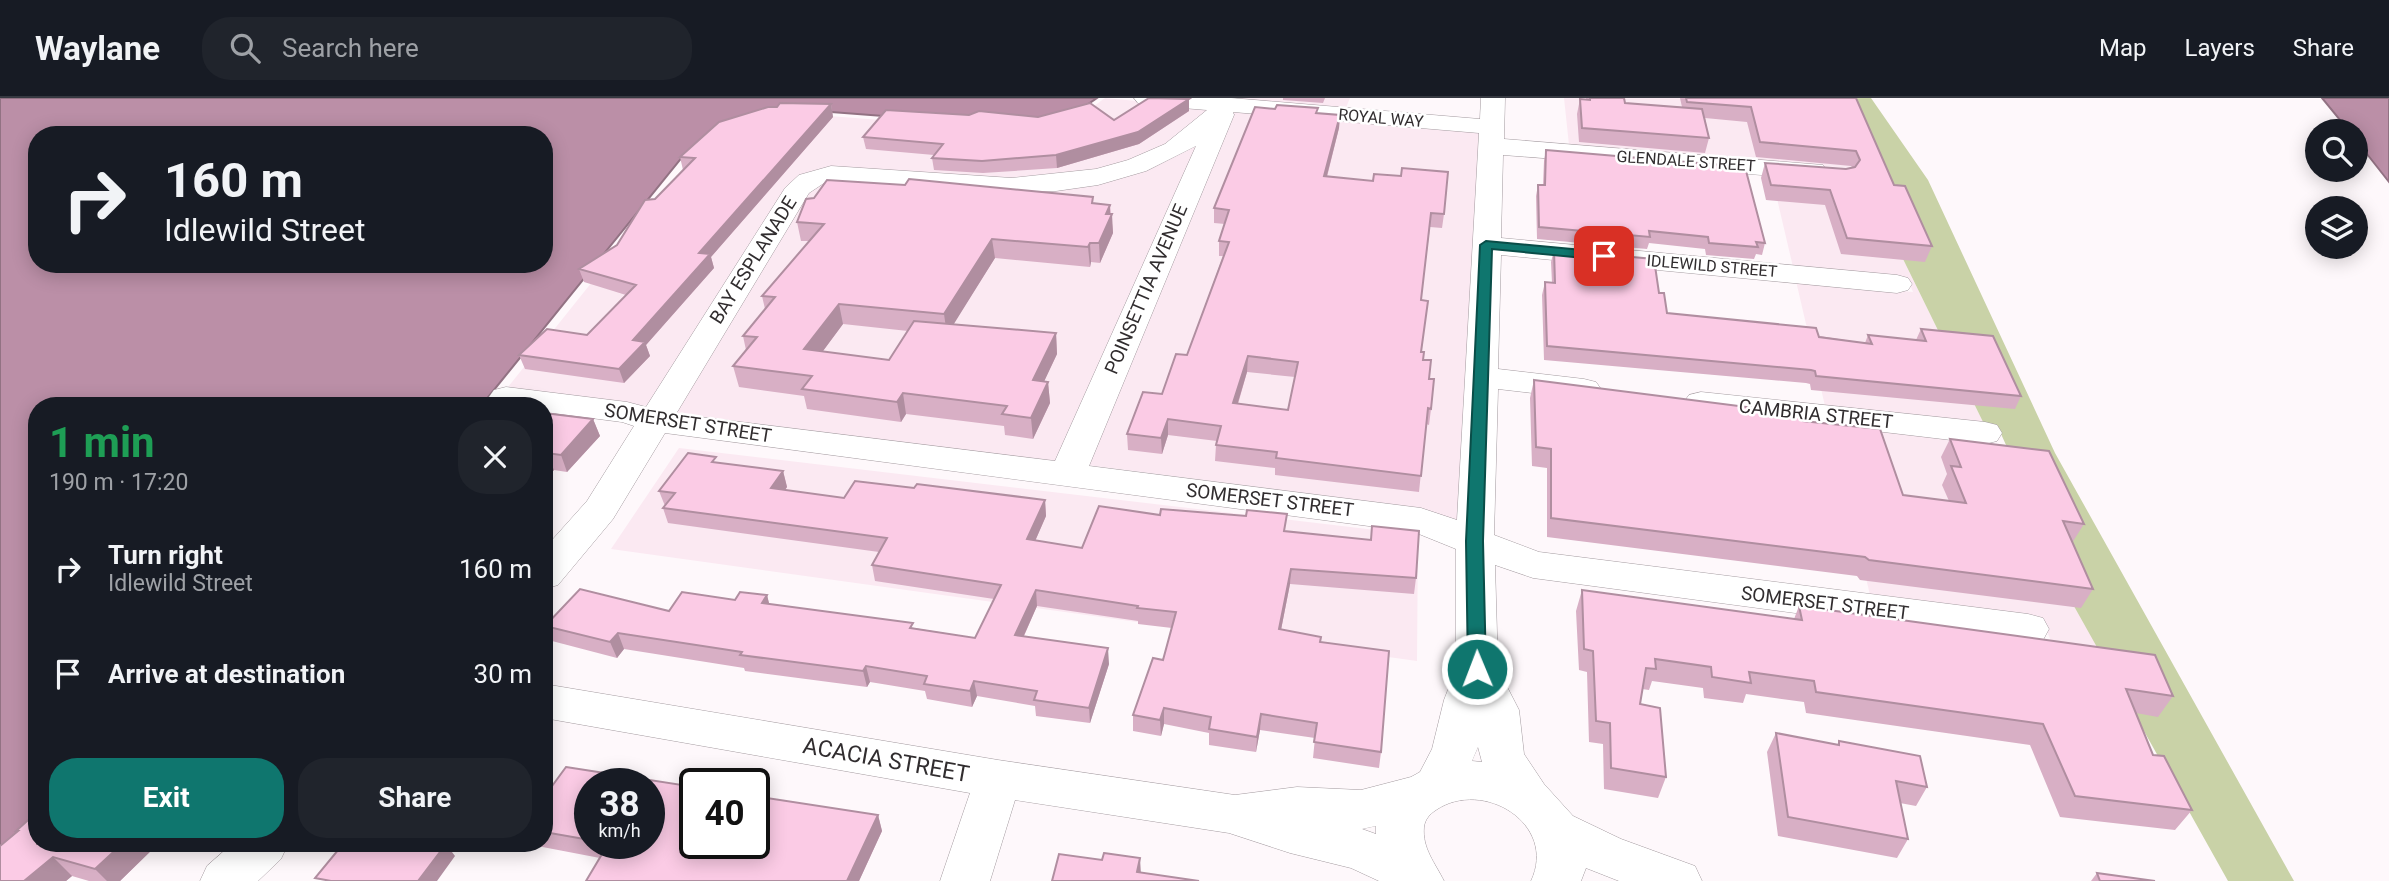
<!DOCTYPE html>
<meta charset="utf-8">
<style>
:root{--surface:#171b24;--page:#20242c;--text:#f1f3f6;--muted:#9ea1a6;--line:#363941;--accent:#0f766e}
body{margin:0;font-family:Roboto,sans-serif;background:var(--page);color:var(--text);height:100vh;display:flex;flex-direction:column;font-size:26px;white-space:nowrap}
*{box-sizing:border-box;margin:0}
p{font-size:23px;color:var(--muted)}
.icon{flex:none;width:38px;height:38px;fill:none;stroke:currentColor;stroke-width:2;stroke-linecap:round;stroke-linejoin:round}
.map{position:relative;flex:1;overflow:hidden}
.details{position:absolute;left:28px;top:299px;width:525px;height:455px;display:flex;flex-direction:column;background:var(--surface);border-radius:28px;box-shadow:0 4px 18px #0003}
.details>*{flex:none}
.banner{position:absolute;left:28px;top:28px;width:525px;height:147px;border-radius:28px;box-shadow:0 4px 18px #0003;background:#171b24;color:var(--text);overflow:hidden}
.controls{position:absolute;left:2305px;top:21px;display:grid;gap:14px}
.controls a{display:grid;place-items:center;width:63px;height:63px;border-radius:50%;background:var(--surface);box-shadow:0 4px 18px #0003;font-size:35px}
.speed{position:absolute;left:574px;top:670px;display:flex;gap:14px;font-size:35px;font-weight:700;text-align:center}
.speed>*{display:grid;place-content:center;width:91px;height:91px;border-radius:50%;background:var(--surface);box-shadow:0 4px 18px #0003;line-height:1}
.speed small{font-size:18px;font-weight:400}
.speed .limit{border:4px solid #111;border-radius:10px;background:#fff;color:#111}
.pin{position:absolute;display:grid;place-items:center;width:60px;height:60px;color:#fff;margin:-30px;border-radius:14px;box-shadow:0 4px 10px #0006}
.me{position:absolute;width:77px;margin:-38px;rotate:359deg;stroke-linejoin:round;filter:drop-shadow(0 0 5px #0008)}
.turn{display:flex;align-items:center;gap:24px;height:147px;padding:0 21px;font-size:32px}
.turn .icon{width:91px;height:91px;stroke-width:2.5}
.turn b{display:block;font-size:49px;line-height:60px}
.round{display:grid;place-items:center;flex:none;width:74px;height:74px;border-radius:28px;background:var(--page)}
.headline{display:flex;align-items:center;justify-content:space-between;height:119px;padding:0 21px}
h1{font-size:42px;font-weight:700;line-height:52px;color:#1e9e55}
.primary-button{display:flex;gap:14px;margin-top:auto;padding:14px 21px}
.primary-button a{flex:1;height:80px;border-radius:28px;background:var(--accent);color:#fff;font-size:28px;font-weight:700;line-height:80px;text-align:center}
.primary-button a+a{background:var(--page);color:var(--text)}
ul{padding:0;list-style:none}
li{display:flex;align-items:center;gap:21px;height:105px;padding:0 21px}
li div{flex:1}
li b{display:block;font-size:26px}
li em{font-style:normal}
header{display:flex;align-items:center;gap:42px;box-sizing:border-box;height:98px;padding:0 35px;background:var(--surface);border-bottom:2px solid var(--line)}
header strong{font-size:33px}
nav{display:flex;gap:38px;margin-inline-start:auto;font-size:24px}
.search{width:490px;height:63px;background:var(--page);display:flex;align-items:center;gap:18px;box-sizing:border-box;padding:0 24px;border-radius:28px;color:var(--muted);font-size:26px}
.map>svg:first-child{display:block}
</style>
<header>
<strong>Waylane</strong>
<div class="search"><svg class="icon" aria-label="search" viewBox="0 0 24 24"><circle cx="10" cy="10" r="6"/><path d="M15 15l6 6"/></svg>Search here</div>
<nav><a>Map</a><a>Layers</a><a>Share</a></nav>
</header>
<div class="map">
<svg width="2389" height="783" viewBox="0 0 2389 783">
<rect width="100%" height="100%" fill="#fef8fb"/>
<path fill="#fbe9f2" d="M1105,0L1211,10L1166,48L1131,63L1093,73L1010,82L825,71L647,308L508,289L696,54L803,16L972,29L1083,16Z
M1240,0H1350L1345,12L1239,3Z
M1564,0H1824L1984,326L1825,308L1796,183L1913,194L1907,180L1793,169L1771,75L1853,81L1849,70L1569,47Z
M1235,12L1480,33L1459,424L1421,410L1087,367Z
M1201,40L1057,364L673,315L809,91L820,83L1061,90Z
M1830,328L1994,346L2098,550L2051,543L2041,519L1870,497Z
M679,350L1418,437L1417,563L611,451Z"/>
<path fill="#c9d2a7" d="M1824,0H1871L1928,82L2055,355L2294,783H2228L2070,501L1994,346L2006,347L1997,327L1984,326Z"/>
<path fill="#bb8fa7" stroke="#927283" stroke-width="2" fill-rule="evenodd" d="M0,0H1097L1078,13L1058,19L975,25L805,12L687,53L481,308H37V719L0,750ZM37,37H544V166H37Z
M2322,0H2389V84L2356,42V33H2349Z"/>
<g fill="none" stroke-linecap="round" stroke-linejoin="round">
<g stroke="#a39a9f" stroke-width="1">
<path id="minor" d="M1134,0H1231L1480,21L1481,0H1505L1504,41L1823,67L1827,73L1823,79L1814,81L1503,57L1501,140L1897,177L1908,180L1912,186L1908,192L1897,195L1501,157L1498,271L1584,281L1596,284L1601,291L1596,298L1584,301L1498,291L1494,437L1539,454L2028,516L2043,520L2049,531L2043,542L2028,546L1533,480L1495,467L1498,571L1519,612L1524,656L1544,686L1573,718L1621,741L1695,768L1702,783H1619L1586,770L1581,783H1531C1558,726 1483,680 1436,712C1430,716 1425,721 1424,729C1422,750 1435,765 1444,783H1379L1351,770L1290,755L1229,735L1015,702L990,783H940L970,695L544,620V586L998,662L1235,697L1297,689L1361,692L1411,679L1420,674L1432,651L1444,602L1456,571V451L1414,434L665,335L613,421L558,487L544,491V451L587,403L634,328L622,324L544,314V308L494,306L489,299L494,292L506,289L627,304L646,309L785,90L799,77L831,68L1012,80L1096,71L1128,62L1165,46L1207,12L1146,7L1138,5ZM1233,14L1479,35L1457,422L1421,410L1089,368L1234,17ZM1196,48L1055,363L676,316L809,95L824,85L844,84L969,95L1056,93L1098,87L1146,73ZM1478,649L1482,664L1472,663ZM1376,728V736L1362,731Z
M1701,294L1985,324L1997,327L2002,335L1997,343L1985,346L1689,311L1684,304L1689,297Z
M232,746H288L281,761L258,783H200L207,768Z"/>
</g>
<use href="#minor" fill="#fff" fill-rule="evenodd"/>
</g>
<path fill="#d8afc5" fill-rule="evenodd" d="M1283,0H1325L1323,5L1283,2Z
M1586,0H1624L1625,5L1682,9L1680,0H1856L1894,87L1932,148L1925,164L1841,156L1825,107L1766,102L1761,80L1765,65L1846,71L1852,69L1851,68L1756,59L1747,24L1705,20L1709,40L1705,55L1579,44L1577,16L1580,1L1586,2Z
M831,6L833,19L711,159L714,170L646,247L650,258L624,285L525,271L519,257L587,237L626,197L584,184L579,171L617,147L655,101L684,72H683L680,59Z
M1189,13L1139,46L1057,70L983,75L934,72L932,60L934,57L866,51L863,39L1038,19L1114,22Z
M1317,15L1340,17L1339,30L1327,79L1444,116L1442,130L1430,129L1421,202V254L1429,281L1431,311L1429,327L1426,326L1419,394L1275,377V370L1215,363L1216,347L1217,343L1168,337L1162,356L1128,352L1127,336L1162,296L1187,257L1223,158H1219V143L1225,126L1214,125V110ZM1247,274L1295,279L1288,312L1238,306Z
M1546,52L1765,145L1762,157L1756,156L1754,161L1706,157L1705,151L1649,145L1647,151L1537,141L1536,98L1538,87H1543L1544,63Z
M1093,99V105L1110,107L1113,135L1100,165L1091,164L1090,169L995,160L953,226L1056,235L1057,256L1044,283L1048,284L1050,305L1033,341L1005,337L1004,328L906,316L901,324L807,311L804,298L739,289L733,268L746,252L743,238L765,211L762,198L809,143H801L797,124ZM843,226L908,233L889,262L822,254Z
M1554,152L1659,195L1667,215L1865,245L1868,237L1916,242L1921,231L2021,298L2015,311L1811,292L1810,286L1806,285L1544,262L1542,197L1545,184L1552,185L1551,164Z
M1534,282L1803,323L1903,397L1949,403L1942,387L1947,376L1941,359L1950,341L2084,426L2072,445L2093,491L2081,510L1860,482L1857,478L1547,439V370L1532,368L1530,300Z
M544,315L593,321L600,338L567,374L554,372L544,383Z
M718,365L783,373L787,389L785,392L844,400L914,390L1045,402L1046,418L1035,443L1082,450L1160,417L1286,433L1371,442L1372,428L1416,480L1414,496L1290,486L1281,532L1321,544L1381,654L1379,670L1313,660L1315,640L1260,632L1256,654L1209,647V635L1164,626L1161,638L1133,633V617L1163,562L1172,530L1138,526V523L1037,508L1024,538L1109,566L1090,625L1036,618L1035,608L977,598L972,609L927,601L925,593L870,584L867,589L745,573L744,570L624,551L617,560L552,543L545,528L669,513L767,497L769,506L975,540L994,501L875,483L872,467L879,454L668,425L663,410L665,408L659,393Z
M1582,492L1794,521L1799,508L2173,598L2158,619L2136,615L2153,657L2192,712L2175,732L2060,719L2030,647L1806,615L1804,604L1746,596L1743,605L1704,600L1703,590L1652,583L1649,592L1642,591L1640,606L1666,679L1658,700L1604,691L1603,646L1589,644L1587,574L1579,572L1576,513Z
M1776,635L1837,647L1839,643L1927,689L1916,708L1900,705L1908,741L1897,760L1778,738L1767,654Z
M566,669L695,689V746H754V698L878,717L882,733L859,783H586L600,760L532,747L531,746H544V699ZM590,686H649V746H590Z
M16,733L158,746L120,783H89L72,778L66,783H0L17,734Z
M2097,775L2155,783H2091Z"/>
<path fill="#b08ea0" d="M1189,1V13L1139,46L1057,70L1056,57Z
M831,6L833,19L711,159L714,170L646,247L650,258L624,285L619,271L633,242L699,155Z
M1340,17L1339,30L1323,93L1324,78Z
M1110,107V121L1112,116L1113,135L1100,165L1099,145L1106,116Z
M992,141L995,160L947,237L944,216Z
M1090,145L1091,164L1090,169L1088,149Z
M839,206L843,226L809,272L804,251Z
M1056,235L1057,256L1035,303L1033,282Z
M1248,258L1247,274L1233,321V305Z
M1048,284L1050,305L1033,341L1031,320Z
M903,295L906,316L901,324L897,304Z
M593,321L600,338L567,374L561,357Z
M1168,321V337L1162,356L1161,340Z
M547,355L554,372L544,383V358Z
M783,373L787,389L776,405L771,390Z
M1045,402L1046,418L1029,457L1027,441Z
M1291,471L1290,486L1278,547L1279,531Z
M1036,492L1037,508L1017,553L1015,537Z
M767,497L771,513L762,505Z
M618,535L624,551L617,560L610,544Z
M1108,550L1109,566L1090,625L1089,610Z
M866,568L870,584L867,589L863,573Z
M974,583L977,598L972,609L970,593Z
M1164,610V626L1161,638L1160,622Z
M1261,616L1260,632L1256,654L1257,639Z
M878,717L882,733L859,783H847Z
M122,746H158L120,783H107L95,771Z
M446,746L455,758L437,783H418Z
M53,759L72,778L66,783H24Z
M1140,760L1141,777L1137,774Z"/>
<path fill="#fbcbe5" stroke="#b08ea0" stroke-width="2" fill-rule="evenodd" d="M1149,0L1189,1L1138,34L1056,57L982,63L932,60L943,46L863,39L886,12L969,17L979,13L1038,19L1090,5L1114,22Z
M1590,0H1624L1625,5L1702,11L1709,40L1582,30L1580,1L1590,2Z
M1686,0H1856L1894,87L1905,88L1932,148L1847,140L1830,92L1771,87L1765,65L1846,71L1855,69L1860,62L1856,53L1760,44L1751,9L1687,4Z
M780,5L831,6L699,155L710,156L633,242L645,244L619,271L519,257L547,231L587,237L636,187L579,171L617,147L645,102L655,101L695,60L680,59L719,24L768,9H777Z
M1277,7L1318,10L1316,15L1340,17L1324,78L1373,83L1374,76L1401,78L1402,70L1448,74L1444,116L1431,115L1421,202L1428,203L1421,254H1424L1423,262H1431L1429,281H1434L1431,311L1428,310L1421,378L1276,360L1277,354L1216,347L1221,328L1168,321L1161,340L1127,336L1143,294L1162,296L1176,256L1187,257L1229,144L1219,143L1229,112L1214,110L1255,9L1275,11ZM1248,258L1298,264L1288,312L1233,305Z
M1546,52L1745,69L1765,145L1756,144L1758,149L1709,145L1708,139L1649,133L1650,139L1539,129L1538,87H1545Z
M909,81L1093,99L1092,105L1110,107L1106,116H1112L1099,145H1090L1088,149L992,141L944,216L839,206L804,251L889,262L914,223L1056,235L1033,282L1048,284L1031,320L1002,316L1007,308L903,295L897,304L802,291L812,278L733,268L757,239L743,238L775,199L762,198L824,126L797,124L806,101L814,100L827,82L905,87Z
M1554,152L1654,161L1659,195H1664L1667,215L1816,230L1819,239L1872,246L1868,237L1926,243L1921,231L1993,238L2021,298L1816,278L1815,273L1811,272L1547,248L1545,184L1555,185Z
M1534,282L1802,316L1803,323L1880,331L1903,397L1966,405L1951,368L1961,369L1950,341L2049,353L2084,426L2063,423L2093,491L1869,462L1865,459L1551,420V351L1536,349Z
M479,306L494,308H477Z
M544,315L593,321L561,357L547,355L544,358Z
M688,355L716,359L712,364L783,373L771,390L844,400L855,383L914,390L917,386L1045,402L1027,441L1082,450L1099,408L1160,417L1161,411L1246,418L1247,412L1287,416L1284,433L1371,442L1372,428L1419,433L1416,480L1291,471L1279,531L1321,539L1320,544L1389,553L1381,654L1314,644L1317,625L1261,616L1257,639L1209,631L1211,619L1164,610L1160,622L1133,617L1153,560L1163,562L1176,514L1137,510L1138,508L1036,492L1015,537L1108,550L1089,610L1034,602L1037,593L974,583L970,593L924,586L927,578L866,568L863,573L740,557L742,554L618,535L610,544L545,528L580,491L669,513L682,494L735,502L740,494L767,497L762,505L913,525L910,530L975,540L1001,487L872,467L887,440L663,410L675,395L659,393Z
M1582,492L1802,522L1799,508L2155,557L2173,598L2126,591L2153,657L2164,658L2192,712L2075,698L2043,626L1816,594L1814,583L1749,574L1751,585L1712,579L1711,569L1655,561L1656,571L1646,570L1640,606L1660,610L1666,679L1611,670L1610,625L1596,623L1593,553L1584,551Z
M1776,635L1839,647V643L1920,658L1927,689L1896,683L1908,741L1788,719Z
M566,669L695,689V746H754V698L878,717L847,783H586L608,746H606H649V686H590V742L544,734V699Z
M37,714V746H122L95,771L53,759L24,783H0V748L18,733H16Z
M343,746H446L418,783H331L315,780Z
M1104,755L1140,760L1137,774L1199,783H1052L1059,756L1102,762Z
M2097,775L2155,783H2100Z"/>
<path fill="#0f766e" stroke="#0a4d48" stroke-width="2" d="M1486,143L1604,154L1611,158L1604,162L1492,151L1483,443L1486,571L1484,576H1471L1468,571L1466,443L1480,147Z"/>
<g text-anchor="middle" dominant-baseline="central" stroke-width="5" stroke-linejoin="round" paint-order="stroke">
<g font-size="16" fill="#312d2f" stroke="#fff">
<text transform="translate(1381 20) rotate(5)">ROYAL WAY</text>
<text transform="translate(1686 63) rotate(4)">GLENDALE STREET</text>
<text transform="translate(1712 168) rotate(5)">IDLEWILD STREET</text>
</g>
<g font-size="19" fill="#312d2f" stroke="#fff">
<text transform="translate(753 162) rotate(-58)">BAY ESPLANADE</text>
<text transform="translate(1146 191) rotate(-67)">POINSETTIA AVENUE</text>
<text transform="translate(1816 316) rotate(6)">CAMBRIA STREET</text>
<text transform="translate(688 325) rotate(9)">SOMERSET STREET</text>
<text transform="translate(1270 402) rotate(7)">SOMERSET STREET</text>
<text transform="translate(1825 505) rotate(7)">SOMERSET STREET</text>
</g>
<g font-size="23" fill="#312d2f" stroke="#fff">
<text transform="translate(886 662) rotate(10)">ACACIA STREET</text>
</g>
</g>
</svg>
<div class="controls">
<a><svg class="icon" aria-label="search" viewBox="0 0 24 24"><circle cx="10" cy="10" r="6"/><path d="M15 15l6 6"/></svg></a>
<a><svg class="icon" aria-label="layers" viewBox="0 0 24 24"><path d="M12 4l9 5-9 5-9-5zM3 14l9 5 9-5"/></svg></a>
</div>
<div class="speed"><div>38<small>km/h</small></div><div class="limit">40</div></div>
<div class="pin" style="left:1604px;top:158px;background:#d93025"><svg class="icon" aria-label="arrive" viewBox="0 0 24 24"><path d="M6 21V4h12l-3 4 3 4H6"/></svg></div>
<svg class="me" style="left:1477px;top:571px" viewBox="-20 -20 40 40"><circle r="17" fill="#0f766e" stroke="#fff" stroke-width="3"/><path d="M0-11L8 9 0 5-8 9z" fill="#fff"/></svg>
<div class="banner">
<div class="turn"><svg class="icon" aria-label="right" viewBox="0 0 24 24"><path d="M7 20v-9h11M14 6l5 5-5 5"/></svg><div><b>160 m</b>Idlewild Street</div></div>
</div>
<section class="details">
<div class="headline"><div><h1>1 min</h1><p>190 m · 17:20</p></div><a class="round"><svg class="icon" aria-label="close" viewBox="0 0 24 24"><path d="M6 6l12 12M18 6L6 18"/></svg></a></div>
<ul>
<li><svg class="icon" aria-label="right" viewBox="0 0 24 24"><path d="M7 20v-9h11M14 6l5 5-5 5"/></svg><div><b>Turn right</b><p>Idlewild Street</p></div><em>160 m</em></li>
<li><svg class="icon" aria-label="arrive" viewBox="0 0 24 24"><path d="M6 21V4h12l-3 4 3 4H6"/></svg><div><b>Arrive at destination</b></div><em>30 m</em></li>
</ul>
<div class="primary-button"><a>Exit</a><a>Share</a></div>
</section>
</div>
